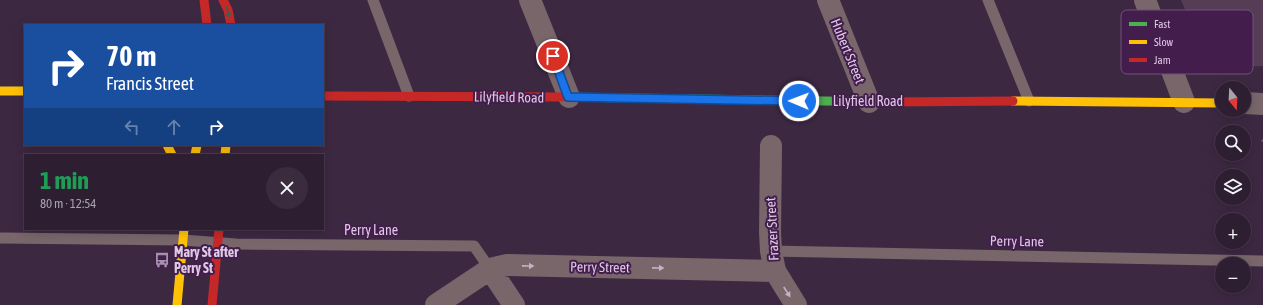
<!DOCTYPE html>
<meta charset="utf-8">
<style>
:root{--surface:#2e1e32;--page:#3a2b3e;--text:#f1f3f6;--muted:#a7a2ac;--line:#493c4d}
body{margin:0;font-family:"Asap Condensed",sans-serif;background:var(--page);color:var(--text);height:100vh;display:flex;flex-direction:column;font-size:15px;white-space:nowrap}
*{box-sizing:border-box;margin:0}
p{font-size:13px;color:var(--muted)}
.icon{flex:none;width:22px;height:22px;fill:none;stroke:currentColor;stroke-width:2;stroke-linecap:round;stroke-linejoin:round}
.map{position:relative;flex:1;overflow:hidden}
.sheet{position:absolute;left:24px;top:154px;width:300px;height:76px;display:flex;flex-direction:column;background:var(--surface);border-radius:0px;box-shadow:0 2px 10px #0003,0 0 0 1px var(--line)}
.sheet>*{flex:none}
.banner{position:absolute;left:24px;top:24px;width:300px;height:122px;border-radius:0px;box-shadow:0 2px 10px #0003,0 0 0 1px var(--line);background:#1a4fa0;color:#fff;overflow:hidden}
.needle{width:26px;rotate:162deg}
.fabs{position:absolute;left:1215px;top:81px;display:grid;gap:8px}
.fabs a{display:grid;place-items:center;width:36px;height:36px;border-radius:50%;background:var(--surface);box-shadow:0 2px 10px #0003,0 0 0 1px var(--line);font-size:20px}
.pin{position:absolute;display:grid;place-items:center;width:34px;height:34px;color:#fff;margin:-17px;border:2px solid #fff;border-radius:50%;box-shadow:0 1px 4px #0007}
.me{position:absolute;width:44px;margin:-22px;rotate:271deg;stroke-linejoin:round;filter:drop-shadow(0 0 3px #0008)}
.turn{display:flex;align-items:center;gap:14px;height:84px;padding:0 16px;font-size:18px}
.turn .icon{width:52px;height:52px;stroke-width:2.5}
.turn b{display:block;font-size:28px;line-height:34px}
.lanes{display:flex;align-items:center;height:38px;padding:0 16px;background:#0003;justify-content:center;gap:20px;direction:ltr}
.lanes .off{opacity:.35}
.round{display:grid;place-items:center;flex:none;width:42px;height:42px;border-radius:21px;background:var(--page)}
.summary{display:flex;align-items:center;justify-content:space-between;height:68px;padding:0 16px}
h1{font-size:24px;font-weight:700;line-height:30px;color:#1e9e55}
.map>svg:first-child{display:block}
</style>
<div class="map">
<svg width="1263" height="305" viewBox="0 0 1263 305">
<rect width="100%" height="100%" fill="#3d2842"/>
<path fill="#573c55" d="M1181,0H1263V66L1209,68Z"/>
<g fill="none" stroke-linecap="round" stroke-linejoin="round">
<path stroke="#72636c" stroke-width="2.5" stroke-dasharray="2 2" stroke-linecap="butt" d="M1262,140L1263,141"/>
<path stroke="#78666a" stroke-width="11" d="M373,0L409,96
M988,0L1029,101
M0,238L183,240L236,244L474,246L490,269
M771,251L1263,261"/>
<path stroke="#78666a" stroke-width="22" d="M530,0L569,97
M828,0L869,102
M1145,0L1184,102
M1244,103L1263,104
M771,146L770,232L771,251L775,271L796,305
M490,269L514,305
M436,305L490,269L507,265L775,271"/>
<path stroke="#4caf50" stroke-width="9" d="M565,97L888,102"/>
<path stroke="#ffc107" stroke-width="9" d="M0,91H25
M1013,101L1222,103
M167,145L172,155
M195,155L197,145
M225,155L226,145
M177,305L184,229"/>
<path stroke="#c62828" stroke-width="9" d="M204,0L207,25
M223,0L228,10L231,25
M323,96L565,97
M888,102L1013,101
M212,305L219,229"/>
</g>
<defs><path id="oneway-solid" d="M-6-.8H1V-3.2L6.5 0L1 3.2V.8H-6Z"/></defs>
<use fill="#47584e" href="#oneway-solid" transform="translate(228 12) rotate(73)"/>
<g fill="#c5b0c6">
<use href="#oneway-solid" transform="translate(528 266) rotate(1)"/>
<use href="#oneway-solid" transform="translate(658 268) rotate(1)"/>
<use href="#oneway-solid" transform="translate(787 292) rotate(57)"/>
</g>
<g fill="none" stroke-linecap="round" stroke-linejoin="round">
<g stroke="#114b97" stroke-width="10">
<path id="route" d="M553,56L568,97L799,101"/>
</g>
<use href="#route" stroke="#1a73e8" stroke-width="7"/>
</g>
<defs>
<g id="bus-bare" transform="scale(1.2)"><path d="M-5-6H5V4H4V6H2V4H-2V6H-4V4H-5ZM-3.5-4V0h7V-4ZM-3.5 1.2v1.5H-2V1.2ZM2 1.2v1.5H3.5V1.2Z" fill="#a691ac" stroke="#431e4d" stroke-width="2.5" paint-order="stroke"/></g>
</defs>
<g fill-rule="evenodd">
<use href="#bus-bare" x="162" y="260"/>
</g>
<g text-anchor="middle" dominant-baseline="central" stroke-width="4" stroke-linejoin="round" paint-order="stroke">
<g font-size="14" fill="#dfc9e5" stroke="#431e4d">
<text transform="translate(848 51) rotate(68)">Hubert Street</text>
<text transform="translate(509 97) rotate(1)">Lilyfield Road</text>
<text x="868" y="101">Lilyfield Road</text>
<text transform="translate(772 229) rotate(-93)">Frazer Street</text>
<text x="371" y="230">Perry Lane</text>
<text transform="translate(1017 241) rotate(1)">Perry Lane</text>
<text transform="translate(600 267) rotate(1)">Perry Street</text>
</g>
<g font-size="14" font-weight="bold" fill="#dfc9e5" stroke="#431e4d" text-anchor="start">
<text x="174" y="252">Mary St after<tspan x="174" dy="16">Perry St</tspan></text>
</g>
</g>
<rect x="1121" y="10" width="132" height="64" rx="6" fill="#431e4d" stroke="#72517b" stroke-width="1"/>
<rect x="1129" y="22" width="18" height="4" fill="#4caf50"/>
<rect x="1129" y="40" width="18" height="4" fill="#ffc107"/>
<rect x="1129" y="58" width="18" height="4" fill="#c62828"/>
<g font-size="11" fill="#dfc9e5">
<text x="1154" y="28">Fast</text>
<text x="1154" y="46">Slow</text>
<text x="1154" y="64">Jam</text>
</g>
</svg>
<div class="fabs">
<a><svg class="needle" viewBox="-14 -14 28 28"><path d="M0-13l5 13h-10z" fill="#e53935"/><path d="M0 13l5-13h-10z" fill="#a7a2ac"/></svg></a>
<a><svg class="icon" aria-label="search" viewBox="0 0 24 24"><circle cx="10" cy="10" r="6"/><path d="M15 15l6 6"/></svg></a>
<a><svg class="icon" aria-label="layers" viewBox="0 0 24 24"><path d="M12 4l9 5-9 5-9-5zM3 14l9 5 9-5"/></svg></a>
<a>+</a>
<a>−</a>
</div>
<div class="pin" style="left:553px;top:56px;background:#d93025"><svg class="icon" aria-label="arrive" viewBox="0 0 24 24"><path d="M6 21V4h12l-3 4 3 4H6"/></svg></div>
<svg class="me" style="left:799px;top:101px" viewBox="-20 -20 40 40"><circle r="17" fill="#1a73e8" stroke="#fff" stroke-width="3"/><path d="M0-11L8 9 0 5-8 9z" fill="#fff"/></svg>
<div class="banner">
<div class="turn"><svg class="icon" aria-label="right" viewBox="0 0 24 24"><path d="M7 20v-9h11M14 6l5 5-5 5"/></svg><div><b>70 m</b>Francis Street</div></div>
<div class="lanes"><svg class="icon off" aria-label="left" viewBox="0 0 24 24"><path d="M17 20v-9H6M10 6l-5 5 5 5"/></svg><svg class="icon off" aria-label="ahead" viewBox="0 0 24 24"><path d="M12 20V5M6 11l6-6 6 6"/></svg><svg class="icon" aria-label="right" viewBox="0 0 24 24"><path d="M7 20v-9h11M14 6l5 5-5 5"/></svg></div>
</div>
<section class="sheet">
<div class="summary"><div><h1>1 min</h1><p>80 m · 12:54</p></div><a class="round"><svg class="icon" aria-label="close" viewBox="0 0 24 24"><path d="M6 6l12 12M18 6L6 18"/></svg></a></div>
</section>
</div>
